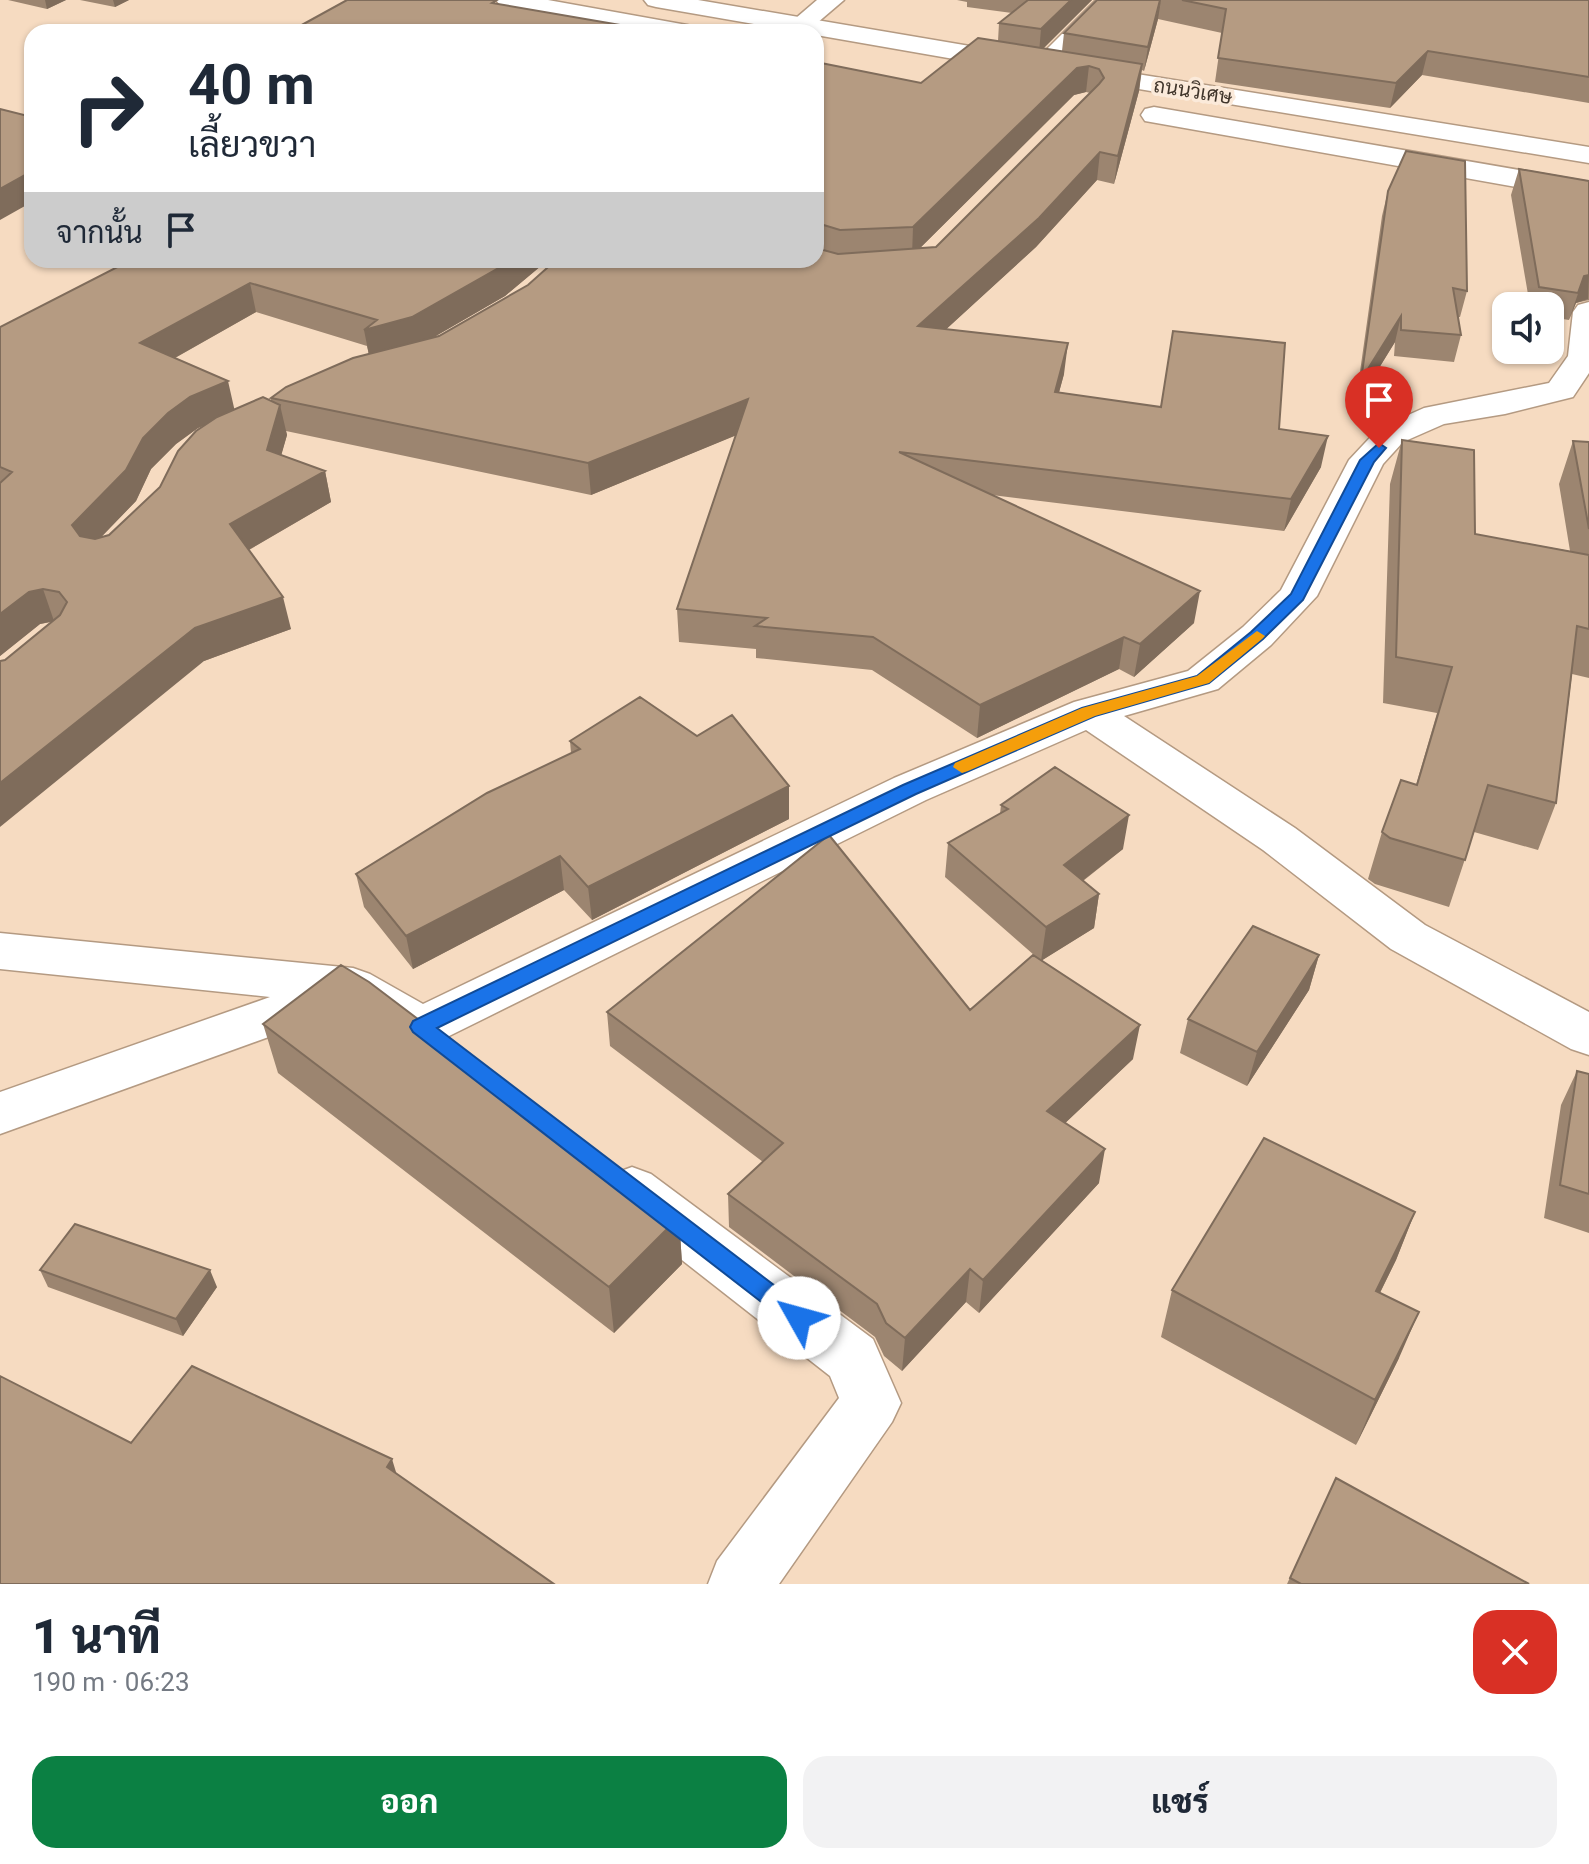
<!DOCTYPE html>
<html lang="th">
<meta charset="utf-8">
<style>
:root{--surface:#fff;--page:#f2f2f3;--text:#1f2937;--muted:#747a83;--accent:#0b8043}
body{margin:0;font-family:Roboto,Sarabun,sans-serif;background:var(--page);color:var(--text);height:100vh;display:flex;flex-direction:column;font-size:30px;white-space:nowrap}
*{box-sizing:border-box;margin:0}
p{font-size:26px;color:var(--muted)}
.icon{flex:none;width:44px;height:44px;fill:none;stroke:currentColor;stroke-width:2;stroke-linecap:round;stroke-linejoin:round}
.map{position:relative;height:1584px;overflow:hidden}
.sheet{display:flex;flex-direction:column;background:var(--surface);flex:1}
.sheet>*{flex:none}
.hud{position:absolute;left:24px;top:24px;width:800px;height:244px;border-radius:24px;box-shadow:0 2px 6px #0004;background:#fff;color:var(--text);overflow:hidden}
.buttons{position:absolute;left:1492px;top:292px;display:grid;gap:16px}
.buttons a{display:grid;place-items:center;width:72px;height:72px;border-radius:16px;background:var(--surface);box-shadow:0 2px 6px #0004;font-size:40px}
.pin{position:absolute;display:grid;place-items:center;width:68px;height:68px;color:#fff;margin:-82px -34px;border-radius:50% 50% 50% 0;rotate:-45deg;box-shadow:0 0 8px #0007}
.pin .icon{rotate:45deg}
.me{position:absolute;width:88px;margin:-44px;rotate:308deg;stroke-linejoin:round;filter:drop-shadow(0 0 6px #0008)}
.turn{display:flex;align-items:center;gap:28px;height:168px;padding:0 32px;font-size:36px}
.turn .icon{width:104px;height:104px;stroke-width:2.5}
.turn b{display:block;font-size:56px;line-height:68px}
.then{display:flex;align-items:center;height:76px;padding:0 32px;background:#0003;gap:16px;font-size:30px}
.round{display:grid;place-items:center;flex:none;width:84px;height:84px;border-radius:24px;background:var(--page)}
.summary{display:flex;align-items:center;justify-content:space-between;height:136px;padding:0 32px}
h1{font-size:48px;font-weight:800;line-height:60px}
.primary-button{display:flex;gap:16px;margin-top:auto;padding:16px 32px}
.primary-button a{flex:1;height:92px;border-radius:24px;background:var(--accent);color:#fff;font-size:32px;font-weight:800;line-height:92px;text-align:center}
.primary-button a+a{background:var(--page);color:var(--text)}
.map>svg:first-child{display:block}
</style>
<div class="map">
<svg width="1589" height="1584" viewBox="0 0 1589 1584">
<rect width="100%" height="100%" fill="#f6dbc1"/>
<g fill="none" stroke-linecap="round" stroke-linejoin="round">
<g stroke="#b49a82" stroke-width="3">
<path id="lane" d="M1096,0H1113L1045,69H1033V63Z"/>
</g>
<g stroke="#b49a82" stroke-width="3">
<path id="street" d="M817,0H844L810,29H792L789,24Z
M1589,302V373L1573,397L1505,414L1444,424L1403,442L1383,464L1317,596L1271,645L1218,689L1124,716L1295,828L1425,925L1589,1012V1055L1571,1049L1391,949L1263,850L1086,730L926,800L439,1041L421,1046L403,1041L349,1008L0,1134V1092L270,997L0,969V933L353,968L370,974L423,1004L894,778L1074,702L1188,671L1243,627L1281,590L1349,460L1379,428L1424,408L1549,383L1568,356L1573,312L1578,305Z
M632,1167L651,1174L873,1339L901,1403L892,1422L779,1584H708L717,1561L839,1398L830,1376L613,1206L605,1190L613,1174Z"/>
</g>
<g stroke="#b49a82" stroke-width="3">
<path id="secondary" d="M496,0H548L687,25L696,27L699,32H646L508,7L500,5Z
M644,0H698L1017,54L1026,57L1030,62L1026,67L1017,70L816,35V32H800L656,7L648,5Z
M1081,65L1589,147V163L1072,78L1068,73L1072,68Z
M1154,107L1589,182V200L1145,121L1141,115L1145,109Z"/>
</g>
<use href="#lane" fill="#fff" fill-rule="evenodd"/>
<use href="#street" fill="#fff" fill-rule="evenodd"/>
<use href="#secondary" fill="#fff" fill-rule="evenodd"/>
</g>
<path fill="#9c8570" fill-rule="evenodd" d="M8,0H66L47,9Z
M80,0H129L115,7Z
M957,0H1092L1043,48L1062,51L1064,33L1097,0H1589V103L1422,75L1390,108L1215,82L1222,33L1158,19L1144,71L1142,70L1139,91L1114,184L1097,180L1036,247L946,329L1064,374L1059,392L1279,429L1321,467L1284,531L992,495L1194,623L1134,677L1119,669L977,738L872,670L756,658V649L679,642L677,609L736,435L591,495L286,431L287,435L281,455L325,471L331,502L249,550L291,629L204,661L5,660L51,622L40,624L0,656V327L131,260H548L505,296L432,338L816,260V62L921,83L998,41L999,23L1012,13L967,7V2ZM1086,92L1090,93L936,247L920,248L1074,95ZM256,312L367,346L369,355L271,398V401L234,409L175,358ZM204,425L160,487L109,535L101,537L136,501L151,469L176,444L198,428Z
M1519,169L1589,181V300L1576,303L1569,320L1550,317V306H1530L1511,195Z
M1388,191L1467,291L1460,317H1458L1461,335L1454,362L1394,356L1395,342L1355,407L1382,216Z
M1402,440L1475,534L1570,551L1559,484L1573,441L1589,442V678L1572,674L1556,803L1538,850L1474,832L1449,907L1375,884L1368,879L1382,832L1416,785L1437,713L1383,703L1390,484Z
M697,736L789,786V819L592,920L564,890L413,969L364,907L356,874L571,753L570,741Z
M1001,805L1123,849L1083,881L1099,894L1094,928L1042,960L1133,1059L1065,1123L1099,1183L979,1313L966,1302L902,1371L884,1356L875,1337L729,1227L728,1194L763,1162L610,1046L607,1012L970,1010L1034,955L945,877L948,843L1000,814Z
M1319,955L1309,990L1247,1086L1180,1053L1188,1019Z
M263,1024L679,1217L682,1264L614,1333L278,1073Z
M1577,1071L1589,1074V1233L1544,1218L1561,1105Z
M1415,1212L1396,1260L1380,1293L1399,1358L1356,1445L1161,1337L1172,1290Z
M40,1270L217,1287L183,1336L48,1287Z
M1336,1478L1529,1584H1287Z"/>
<path fill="#7f6c5b" d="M45,0H66L47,9Z
M113,0H129L115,7Z
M1071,0H1092L1039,53L1041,29Z
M1161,0L1158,19L1144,71L1148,47Z
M1428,51L1422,75L1390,108L1396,83Z
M1142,64L1139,91L1114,184L1118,156Z
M1089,66L1086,92L1074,95L912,256L913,227L1077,68Z
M1100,152L1097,180L1036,247L917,356L918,326Z
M32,171V202L0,220V189Z
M817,223V252L816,253V225Z
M510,260H548L505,296L417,347L370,360L364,330Z
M1589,275L1588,299L1576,303L1569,320L1584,276Z
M250,283L256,312L148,373L140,343Z
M1401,316L1395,342L1355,407L1361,380Z
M1068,343L1064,374L1051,422L1055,392Z
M228,381L235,412L198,428L176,444L151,469L136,501L82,557L72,525L143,438L168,413L190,397Z
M748,399L749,430L591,495L588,463Z
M280,405L287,435L274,481L267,450Z
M1328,436L1321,467L1284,531L1291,499Z
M325,471L331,502L238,556L230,524Z
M43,589L54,621L40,624L0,656V614L29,592Z
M1200,591L1194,623L1134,677L1140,644Z
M283,597L291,629L204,661L0,827V783L195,628Z
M1124,637L1119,669L977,738L980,705Z
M789,786V819L592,920L588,887Z
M1129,815L1123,849L1059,899L1064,865Z
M560,856L564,890L413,969L406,936Z
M1099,894L1094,928L1041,961L1046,927Z
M1319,955L1309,990L1247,1086L1257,1052Z
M1140,1025L1133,1059L1042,1145L1047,1111Z
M1105,1149L1099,1183L979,1313L983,1280Z
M1415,1212L1396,1260L1358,1337L1376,1291Z
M679,1217L682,1264L614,1333L609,1287Z
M970,1269L966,1302L902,1371L905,1338Z
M210,1270L217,1287L183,1336L176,1319Z
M1419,1312L1399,1358L1356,1445L1375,1400Z
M392,1459L403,1495L387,1467Z"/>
<path fill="#b59b82" stroke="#7f6c5b" stroke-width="2" d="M347,0H497L492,3L661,32H289Z
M1028,0H1071L1041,29L999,23Z
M1097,0H1160L1148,47L1064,33Z
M1182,0H1589V77L1428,51L1396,83L1218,58L1226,9Z
M978,38L1142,64L1118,156L1100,152L1039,218L918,326L1068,343L1055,392L1161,407L1173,331L1285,343L1279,429L1328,436L1291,499L899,452L1200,591L1140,644L1124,637L980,705L873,637L755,626L767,618L677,609L748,399L588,463L271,398L286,387L353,358L439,336L528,285L556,260H816V248L838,254L936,247L1099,84L1104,78L1099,69L1089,66L1077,68L913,227L840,230L817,223L816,225V62L921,83Z
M0,109L32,117V171L0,189Z
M1406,151L1465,161L1467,291L1453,288L1461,335L1401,330V316L1361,380L1388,191Z
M1519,169L1589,181V275L1584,276L1578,293L1539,287Z
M131,260H510L502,266L412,317L364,330L377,320L250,283L140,343L228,381L190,397L168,413L143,438L126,470L72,525L80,536L95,539L109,535L160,487L178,451L196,431L217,417L263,397L280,405L267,450L325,471L230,524L283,597L195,628L0,783V661L5,660L60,615L67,602L59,592L43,589L29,592L0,614V483L12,472L0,467V327Z
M1402,440L1474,450L1475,534L1589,555V629L1577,626L1556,803L1488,785L1465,860L1390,838L1382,832L1401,780L1417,785L1452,667L1396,657Z
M1573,441L1589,442V529Z
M640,697L697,736L732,715L789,786L588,887L560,856L406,936L356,874L487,793L580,749L570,741Z
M1055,767L1129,815L1064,865L1099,894L1046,927L948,843L1008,809L1001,805Z
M829,835L970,1010L1033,955L1140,1025L1047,1111L1105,1149L983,1280L970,1269L905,1338L886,1323L877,1304L728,1194L783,1143L607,1012Z
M1253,926L1319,955L1257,1052L1188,1019Z
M341,965L369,982L679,1217L609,1287L263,1024Z
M1577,1071L1589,1074V1194L1560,1185Z
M1264,1138L1415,1212L1376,1291L1419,1312L1375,1400L1172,1290Z
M75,1224L210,1270L176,1319L40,1270Z
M192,1366L392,1459L387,1467L554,1584H0V1376L131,1443Z
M1336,1478L1529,1584H1301L1290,1578Z"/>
<path fill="#1a73e8" stroke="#114b97" stroke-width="2" d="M1379,443L1386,448L1374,462L1303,600L1263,639L1209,683L1095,716L916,794L437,1028L808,1311L811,1318L808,1325L799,1329L791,1325L413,1032L410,1027L413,1021L903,785L1082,708L1197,676L1251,632L1291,594L1360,460Z"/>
<path fill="#f59e0b" d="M1257,631L1265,636L1262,639L1209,683L1095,716L968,771L962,773L953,767L955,763L1082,708L1197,676Z"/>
<g text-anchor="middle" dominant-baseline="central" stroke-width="7" stroke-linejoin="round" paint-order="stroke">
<g font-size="20" fill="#40352b" stroke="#fbeada">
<text transform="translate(1193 91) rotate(9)">ถนนวิเศษ</text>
</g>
</g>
</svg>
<div class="buttons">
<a><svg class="icon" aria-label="sound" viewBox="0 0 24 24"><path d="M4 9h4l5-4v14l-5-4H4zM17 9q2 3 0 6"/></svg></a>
</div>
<div class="pin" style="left:1379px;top:448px;background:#d93025"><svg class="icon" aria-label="arrive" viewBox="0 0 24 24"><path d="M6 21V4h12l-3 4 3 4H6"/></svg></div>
<svg class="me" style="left:799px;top:1318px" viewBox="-20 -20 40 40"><circle r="19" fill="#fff"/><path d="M0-13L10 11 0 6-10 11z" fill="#1a73e8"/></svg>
<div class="hud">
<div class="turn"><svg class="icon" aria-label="right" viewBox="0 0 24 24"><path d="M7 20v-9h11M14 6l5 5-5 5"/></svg><div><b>40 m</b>เลี้ยวขวา</div></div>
<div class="then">จากนั้น<svg class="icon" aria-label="arrive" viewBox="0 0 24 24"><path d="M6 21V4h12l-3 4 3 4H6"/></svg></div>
</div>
</div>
<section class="sheet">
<div class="summary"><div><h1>1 นาที</h1><p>190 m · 06:23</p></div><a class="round" style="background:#d93025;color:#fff"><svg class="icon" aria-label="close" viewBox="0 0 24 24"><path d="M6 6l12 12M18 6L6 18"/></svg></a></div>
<div class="primary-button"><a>ออก</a><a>แชร์</a></div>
</section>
